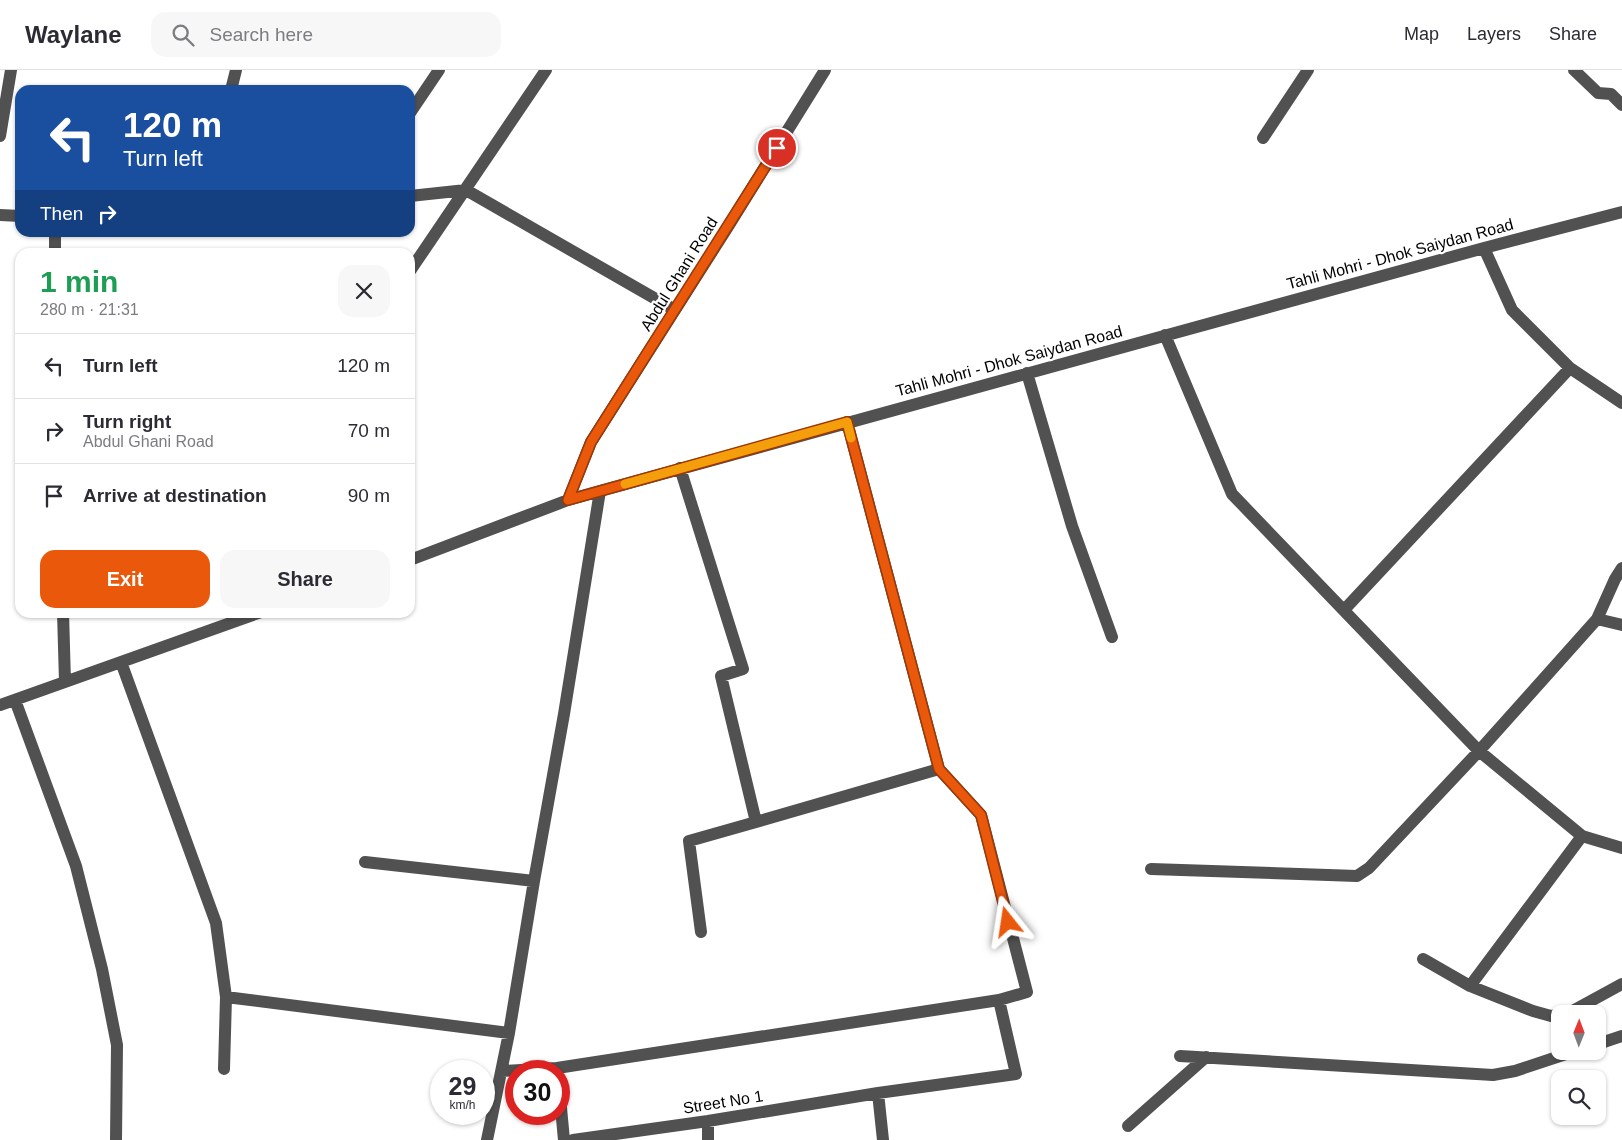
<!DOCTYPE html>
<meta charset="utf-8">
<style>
:root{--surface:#fff;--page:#f7f7f7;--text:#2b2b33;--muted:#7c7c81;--line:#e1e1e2;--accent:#ea580c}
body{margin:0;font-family:Helvetica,sans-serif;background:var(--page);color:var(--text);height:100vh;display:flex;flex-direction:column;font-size:19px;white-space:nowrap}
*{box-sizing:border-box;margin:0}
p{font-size:16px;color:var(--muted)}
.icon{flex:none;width:28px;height:28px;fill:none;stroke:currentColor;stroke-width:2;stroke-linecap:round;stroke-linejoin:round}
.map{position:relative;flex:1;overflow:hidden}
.drawer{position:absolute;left:15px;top:178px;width:400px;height:370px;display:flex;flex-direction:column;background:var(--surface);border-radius:15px;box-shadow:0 1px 4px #0004}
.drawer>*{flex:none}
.guide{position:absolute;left:15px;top:15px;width:400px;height:152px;border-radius:15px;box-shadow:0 1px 4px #0004;background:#1a4fa0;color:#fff;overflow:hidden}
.needle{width:32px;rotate:1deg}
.controls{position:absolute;left:1551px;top:935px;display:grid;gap:10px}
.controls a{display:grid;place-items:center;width:55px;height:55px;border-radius:10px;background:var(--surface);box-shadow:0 1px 4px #0004;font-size:25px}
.speed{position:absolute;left:430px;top:990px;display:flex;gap:10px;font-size:25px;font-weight:700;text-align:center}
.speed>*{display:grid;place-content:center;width:65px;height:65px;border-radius:50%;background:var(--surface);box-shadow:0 1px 4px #0004;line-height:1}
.speed small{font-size:12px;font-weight:400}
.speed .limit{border:8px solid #d22;background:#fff;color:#111}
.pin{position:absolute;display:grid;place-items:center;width:42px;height:42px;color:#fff;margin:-21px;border:2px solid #fff;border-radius:50%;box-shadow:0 1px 5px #0007}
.me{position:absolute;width:55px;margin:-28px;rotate:345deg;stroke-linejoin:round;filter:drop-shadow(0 0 4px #0008)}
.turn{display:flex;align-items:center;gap:18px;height:105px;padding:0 25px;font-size:22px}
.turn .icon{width:65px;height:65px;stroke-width:2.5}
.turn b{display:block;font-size:35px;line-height:42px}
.then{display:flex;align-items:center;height:48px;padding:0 25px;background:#0003;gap:10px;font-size:19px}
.round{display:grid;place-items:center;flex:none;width:52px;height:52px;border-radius:15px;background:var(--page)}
.summary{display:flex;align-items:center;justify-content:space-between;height:85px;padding:0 25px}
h1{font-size:30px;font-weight:700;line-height:38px;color:#1e9e55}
.button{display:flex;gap:10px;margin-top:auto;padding:10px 25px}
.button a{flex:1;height:58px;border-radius:15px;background:var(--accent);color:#fff;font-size:20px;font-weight:700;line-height:58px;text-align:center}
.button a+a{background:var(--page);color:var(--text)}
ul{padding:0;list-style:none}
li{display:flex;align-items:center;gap:15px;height:65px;padding:0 25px;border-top:1px solid var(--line)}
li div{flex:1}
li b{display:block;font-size:19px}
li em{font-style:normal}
header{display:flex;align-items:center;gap:30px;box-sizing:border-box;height:70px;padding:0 25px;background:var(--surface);border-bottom:1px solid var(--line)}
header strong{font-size:24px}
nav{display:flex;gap:28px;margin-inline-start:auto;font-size:18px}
.search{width:350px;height:45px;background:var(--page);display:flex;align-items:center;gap:12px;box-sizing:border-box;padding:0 18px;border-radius:15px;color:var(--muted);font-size:19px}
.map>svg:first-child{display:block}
</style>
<header>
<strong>Waylane</strong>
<div class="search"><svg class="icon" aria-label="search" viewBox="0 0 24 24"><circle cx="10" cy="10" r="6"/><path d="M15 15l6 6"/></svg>Search here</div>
<nav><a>Map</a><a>Layers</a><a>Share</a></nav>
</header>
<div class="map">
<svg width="1622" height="1070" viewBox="0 0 1622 1070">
<rect width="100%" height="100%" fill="#fff"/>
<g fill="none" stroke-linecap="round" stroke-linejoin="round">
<path stroke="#515151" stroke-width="12" d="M1574,0L1598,23L1611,24L1622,35
M231,20L236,0
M410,43L439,0
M0,66L11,0
M1263,68L1308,0
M410,126L466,120L675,240
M0,145L20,146
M55,162V182
M1484,178L1512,240L1570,298L1622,333
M410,201L546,0
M1165,265L1232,424L1479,681L1582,766L1622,778
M1027,303L1072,456L1112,567
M847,352L939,699L981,745L1027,922L999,930
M680,398L743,599L721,606L756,752L939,699
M568,430L591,372L729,155L825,0
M410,490L568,430L600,421L1484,178L1622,142
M1344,540L1570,298
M63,542L65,612
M1597,549L1622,555
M121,592L216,853L226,927L224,999
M15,630L76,796L102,899L117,975L116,1070
M0,635L261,542
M365,792L534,811
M1151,799L1357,806L1369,798L1479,681L1597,549L1615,509L1622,498
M701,862L689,771L756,752
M1423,889L1470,916L1533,941L1551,946L1560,945
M1470,916L1582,766
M226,927L509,963
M1567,944L1622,914
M1598,974L1622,966
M1180,986L1493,1005L1515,1001L1575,981
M557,998L999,930L1016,1004L878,1023L883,1070
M502,1001L557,998V1001
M559,1016L564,1070
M708,1051V1070
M1128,1056L1206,987
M487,1070L509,963L534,811L564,644L600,421
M573,1070L708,1051L878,1023"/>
</g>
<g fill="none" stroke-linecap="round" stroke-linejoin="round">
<g stroke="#983908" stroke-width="12">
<path id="route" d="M777,78L591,372L568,430L847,352L939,699L981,745L1008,852"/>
</g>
<use href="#route" stroke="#ea580c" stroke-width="9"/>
<path stroke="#f59e0b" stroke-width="9" d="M625,414L847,352L851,368"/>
</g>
<g text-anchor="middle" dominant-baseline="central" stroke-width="4.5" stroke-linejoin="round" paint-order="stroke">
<g font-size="16" fill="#000" stroke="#fff">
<text transform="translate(1400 184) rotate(-15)">Tahli Mohri - Dhok Saiydan Road</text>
<text transform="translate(679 204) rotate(-58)">Abdul Ghani Road</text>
<text transform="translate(1009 291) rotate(-15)">Tahli Mohri - Dhok Saiydan Road</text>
<text transform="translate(723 1032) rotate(-9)">Street No 1</text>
</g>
</g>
</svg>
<div class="controls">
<a><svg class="needle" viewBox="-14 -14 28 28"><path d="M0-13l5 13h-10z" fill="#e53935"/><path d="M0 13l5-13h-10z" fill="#7c7c81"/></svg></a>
<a><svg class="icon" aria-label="search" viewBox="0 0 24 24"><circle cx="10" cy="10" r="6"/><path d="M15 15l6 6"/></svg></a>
</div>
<div class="speed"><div>29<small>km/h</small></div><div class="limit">30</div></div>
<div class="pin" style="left:777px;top:78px;background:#d93025"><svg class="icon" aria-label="arrive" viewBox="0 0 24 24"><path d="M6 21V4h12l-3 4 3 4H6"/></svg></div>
<svg class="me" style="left:1008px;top:852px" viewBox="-20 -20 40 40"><path d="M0-17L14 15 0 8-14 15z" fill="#ea580c" stroke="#fff" stroke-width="4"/></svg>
<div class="guide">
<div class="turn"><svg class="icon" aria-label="left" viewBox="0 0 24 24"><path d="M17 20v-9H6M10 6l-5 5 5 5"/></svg><div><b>120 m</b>Turn left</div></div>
<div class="then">Then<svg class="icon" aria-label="right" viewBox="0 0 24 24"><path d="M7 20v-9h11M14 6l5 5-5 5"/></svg></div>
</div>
<section class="drawer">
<div class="summary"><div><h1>1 min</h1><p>280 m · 21:31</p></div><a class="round"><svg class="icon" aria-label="close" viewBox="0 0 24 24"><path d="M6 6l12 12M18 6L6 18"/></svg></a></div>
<ul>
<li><svg class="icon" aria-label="left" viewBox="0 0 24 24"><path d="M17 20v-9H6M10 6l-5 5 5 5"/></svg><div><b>Turn left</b></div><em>120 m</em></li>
<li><svg class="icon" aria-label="right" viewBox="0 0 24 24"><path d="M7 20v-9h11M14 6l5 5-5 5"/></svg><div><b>Turn right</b><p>Abdul Ghani Road</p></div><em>70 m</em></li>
<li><svg class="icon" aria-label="arrive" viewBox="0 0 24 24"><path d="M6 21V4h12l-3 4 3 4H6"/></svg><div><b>Arrive at destination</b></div><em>90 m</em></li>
</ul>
<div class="button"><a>Exit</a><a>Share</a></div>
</section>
</div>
